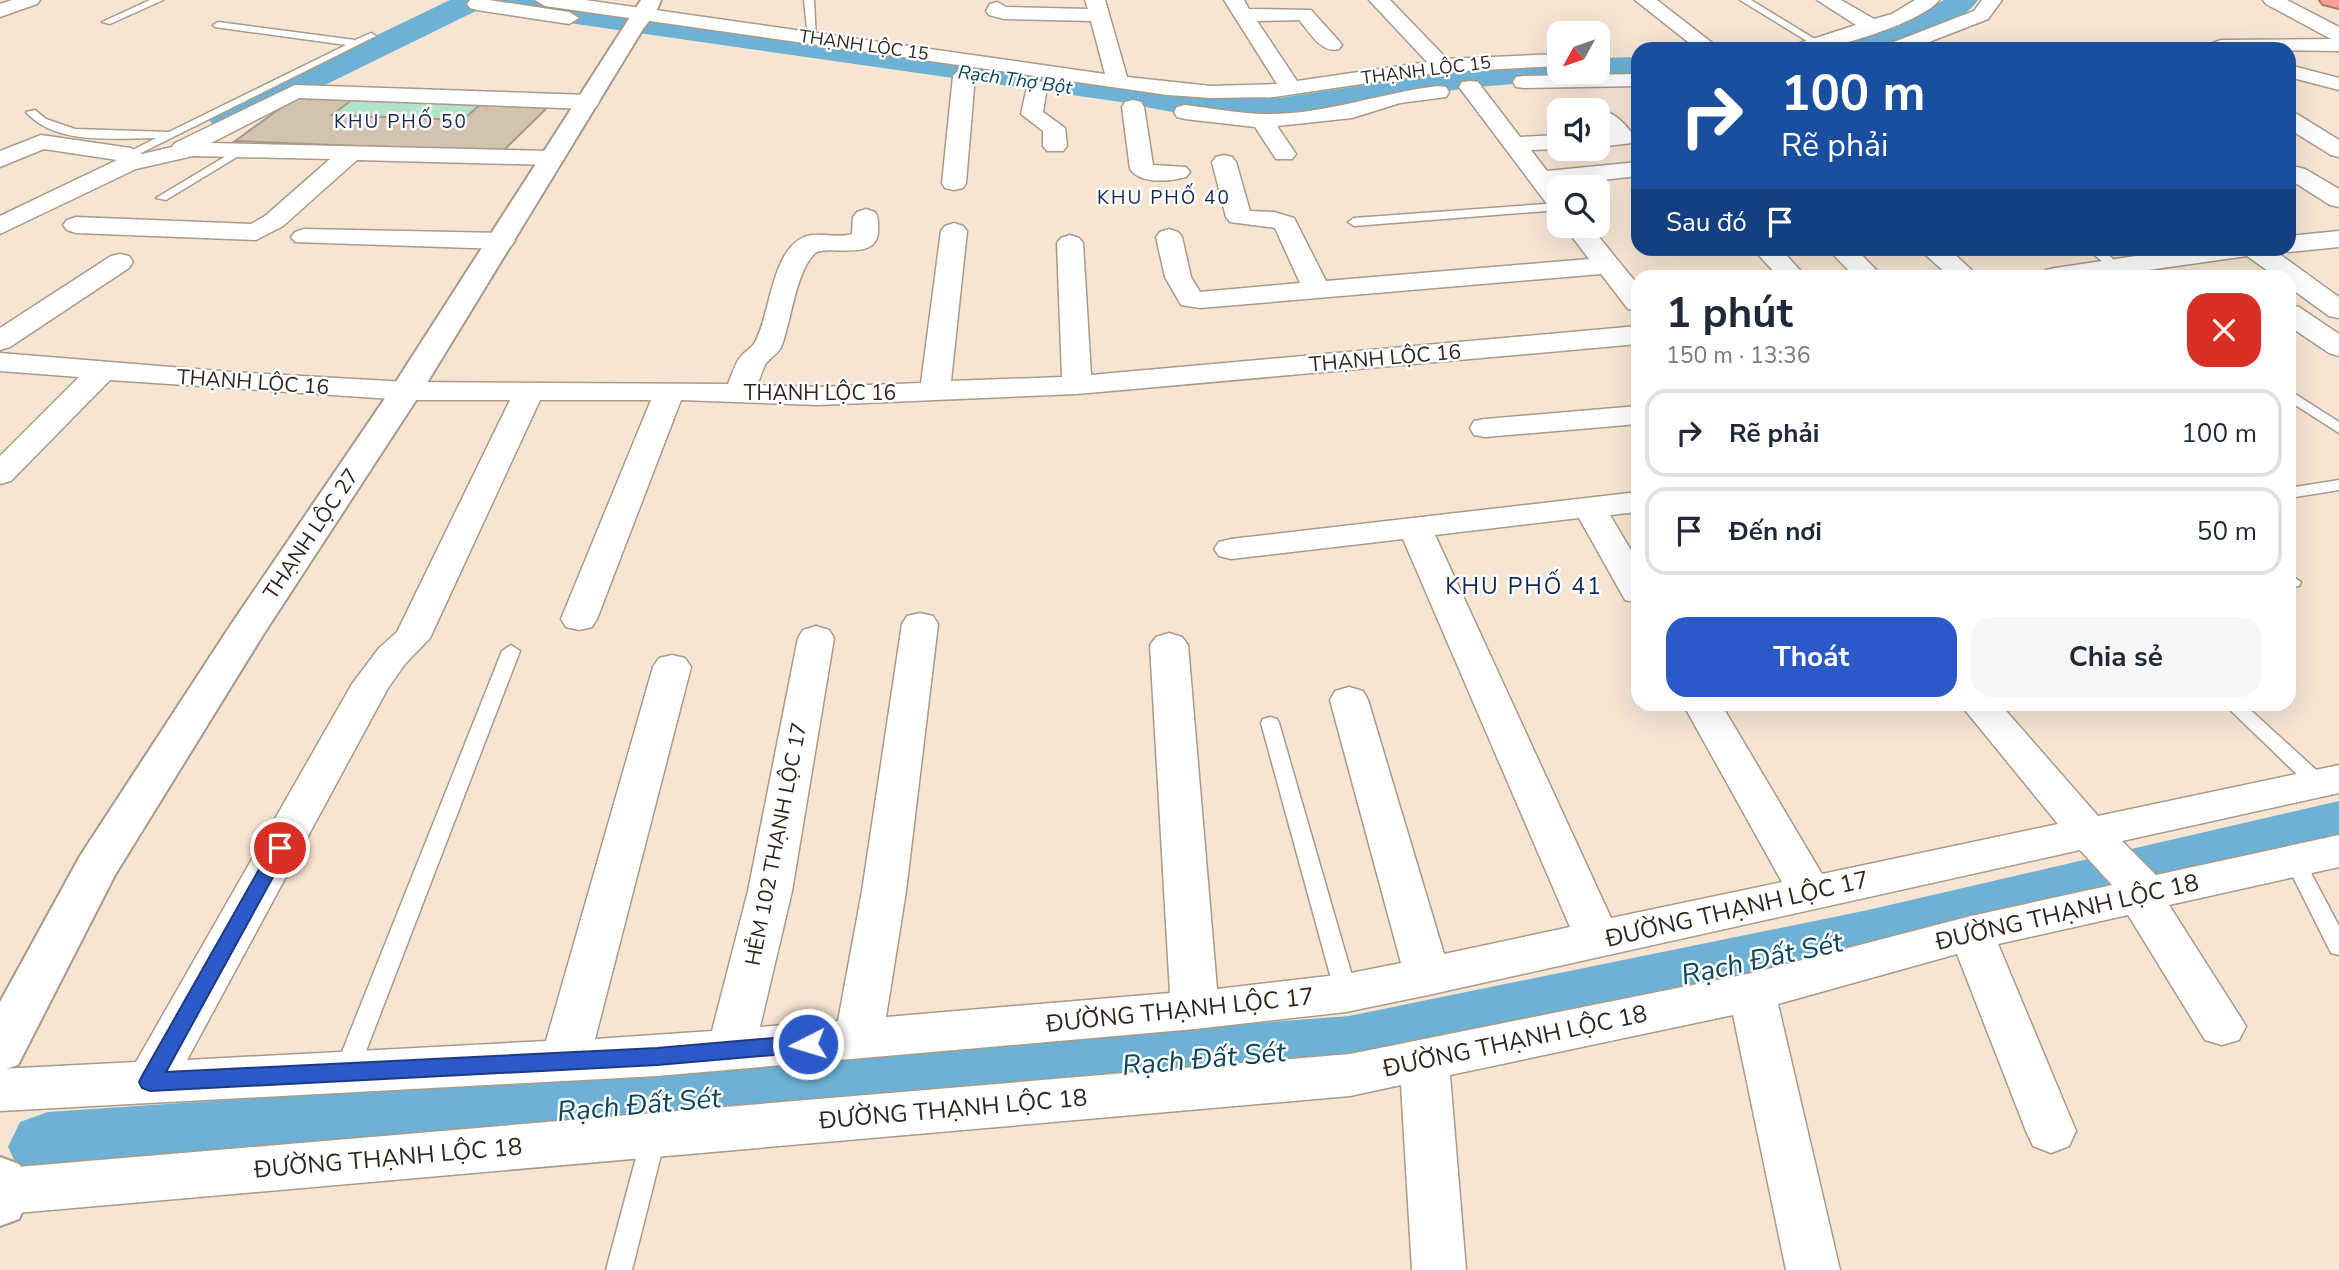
<!DOCTYPE html>
<html lang="vi">
<meta charset="utf-8">
<style>
:root{--surface:#fff;--page:#f6f6f7;--text:#1f2937;--muted:#747a83;--line:#e0e1e3;--accent:#2c59c8}
body{margin:0;font-family:"Nunito Sans",sans-serif;background:var(--page);color:var(--text);height:100vh;display:flex;flex-direction:column;font-size:26px;white-space:nowrap}
*{box-sizing:border-box;margin:0}
p{font-size:23px;color:var(--muted)}
.icon{flex:none;width:38px;height:38px;fill:none;stroke:currentColor;stroke-width:2;stroke-linecap:round;stroke-linejoin:round}
.map{position:relative;flex:1;overflow:hidden}
.panel{position:absolute;left:1631px;top:270px;width:665px;height:441px;display:flex;flex-direction:column;background:var(--surface);border-radius:21px;box-shadow:0 7px 28px #0002}
.panel>*{flex:none}
.hud{position:absolute;left:1631px;top:42px;width:665px;height:214px;border-radius:21px;box-shadow:0 7px 28px #0002;background:#1a4fa0;color:#fff;overflow:hidden}
.needle{width:46px;rotate:230deg}
.tools{position:absolute;left:1547px;top:21px;display:grid;gap:14px}
.tools a{display:grid;place-items:center;width:63px;height:63px;border-radius:14px;background:var(--surface);box-shadow:0 7px 28px #0002;font-size:35px}
.pin{position:absolute;display:grid;place-items:center;width:60px;height:60px;color:#fff;margin:-30px;border:4px solid #fff;border-radius:50%;box-shadow:0 2px 7px #0007}
.me{position:absolute;width:77px;margin:-38px;rotate:265deg;stroke-linejoin:round;filter:drop-shadow(0 0 5px #0008)}
.turn{display:flex;align-items:center;gap:24px;height:147px;padding:0 35px;font-size:32px}
.turn .icon{width:91px;height:91px;stroke-width:2.5}
.turn b{display:block;font-size:49px;line-height:60px}
.then{display:flex;align-items:center;height:66px;padding:0 35px;background:#0003;gap:14px;font-size:26px}
.round{display:grid;place-items:center;flex:none;width:74px;height:74px;border-radius:21px;background:var(--page)}
.head{display:flex;align-items:center;justify-content:space-between;height:119px;padding:0 35px}
h1{font-size:42px;font-weight:700;line-height:52px}
.action{display:flex;gap:14px;margin-top:auto;padding:14px 35px}
.action a{flex:1;height:80px;border-radius:21px;background:var(--accent);color:#fff;font-size:28px;font-weight:700;line-height:80px;text-align:center}
.action a+a{background:var(--page);color:var(--text)}
ul{padding:0;list-style:none}
li{display:flex;align-items:center;gap:21px;height:88px;margin:0 14px 10px;padding:0 21px;border:4px solid var(--line);border-radius:21px}
li div{flex:1}
li b{display:block;font-size:26px}
li em{font-style:normal}
.map>svg:first-child{display:block}
</style>
<div class="map">
<svg width="2339" height="1270" viewBox="0 0 2339 1270">
<rect width="100%" height="100%" fill="#f6e5d3"/>
<path fill="#b1e3c9" d="M357,96L484,101L463,120L332,115Z"/>
<g fill="none" stroke-linecap="round" stroke-linejoin="round">
<path fill="#6db2d4" fill-rule="evenodd" d="M450,0H537L1219,97L1279,98L1524,61L1559,59V72H1574L1571,76C1536,85 1491,84 1454,90C1390,100 1324,118 1259,120C1212,121 1166,111 1121,102L478,10L239,127L227,131L215,127L209,120L215,113Z
M1944,0H1978C1964,21 1913,45 1888,49C1873,51 1855,49 1839,49L1844,42L1901,23Z
M1638,57V77L1598,78L1584,72H1598V58Z
M2339,801V849L1868,964L1349,1078L549,1146L48,1182L20,1172L8,1147L20,1122L48,1112L549,1078L1349,1016L1868,910Z"/>
</g>
<path fill="#d2c2b0" stroke="#a79886" stroke-width="2" d="M300,94L357,96L332,115L463,120L484,101L551,104L502,152L235,141Z"/>
<g fill="none" stroke-linecap="round" stroke-linejoin="round">
<g stroke="#a99a89" stroke-width="3">
<path id="lane" d="M150,0H163L110,24L102,22Z
M804,0H814L816,40L808,38Z
M1740,0H1751L1823,44L1815,46Z
M218,22L355,40L371,33L376,36L131,158L125,155L127,153L156,138C115,138 56,146 26,112L35,110L46,119L75,129L169,132L346,45L215,27L213,25Z
M241,147L247,150L245,152L166,200L156,198Z
M1559,203V210L1354,226L1348,222L1354,218Z
M2086,248H2100L2133,276H2120Z
M2289,390L2339,422V433L2289,401Z
M2339,480V490L2289,498V488Z
M2289,574L2301,582L2299,586L2289,587Z
M511,645L520,651L358,1072L354,1079L346,1082L338,1079L334,1072L502,651Z
M2224,704H2244L2325,778L2328,783L2325,788H2311Z
M1270,717L1277,719L1279,723L1357,993L1354,999L1346,1002L1338,999L1335,993L1261,723L1263,719Z
M2294,851L2301,854L2339,926V955L2331,953L2284,859L2287,854Z
M654,1125L663,1128L666,1135L632,1270H606L642,1135L645,1128Z"/>
</g>
<g stroke="#a99a89" stroke-width="3">
<path id="street" d="M12,0H40L37,4L0,17V4Z
M470,0H489L569,12L579,18L569,24L477,10L470,8L467,4Z
M535,0H585L1105,74L1091,21L1004,19L989,15L986,11L990,4L997,2L1006,7L1088,9L1085,0H1105L1127,77L1211,86L1277,84L1224,0H1244L1249,9L1311,10L1339,41L1342,45L1339,49C1321,54 1310,32 1299,20L1257,21L1297,81L1427,62L1369,0H1390L1447,59L1559,54V66L1442,72L1274,97L1211,98L1168,95L545,6Z
M1635,0H1657L1720,49H1697Z
M1817,0H1841L1874,19L1892,14L1915,0H1939C1923,21 1850,43 1824,48C1813,51 1801,49 1791,49L1794,45L1856,25Z
M1982,0H2002L1988,19L1911,49H1883L1886,45L1974,11Z
M2263,0H2287L2339,27V51L2204,49L2207,45L2221,40L2331,39L2266,4Z
M2289,65L2339,78V90L2289,77Z
M964,70L971,72L975,76L966,183L963,188L954,190L945,188L942,183L953,76L957,72Z
M1638,74V86L1524,88L1516,87L1513,82L1516,77L1524,76Z
M1036,81L1044,82L1047,87L1043,112L1065,128L1067,146L1063,151H1047L1043,146V131L1021,114L1028,82Z
M1470,81L1478,82L1520,137L1559,135L1560,149L1531,150L1547,171L1638,162V176L1557,185L1559,210L1550,208L1459,87L1462,82Z
M295,85L588,95L596,97L599,102L596,107L588,109L299,98L211,143L552,151L560,153L564,158L560,163L552,165L357,160L283,226L256,240L76,233L67,230L63,225L67,220L76,217L251,224L265,216L330,159L193,156L136,169L0,234V216L117,160L44,149L0,167V151L41,135L131,148L142,154L172,147L175,143Z
M1438,86L1446,87L1449,92L1446,97L1400,103L1352,118L1277,126L1296,154L1292,159H1276L1255,127L1185,119L1177,117L1174,112L1177,107L1185,105C1210,108 1236,113 1261,114C1321,116 1379,93 1438,86Z
M1133,100L1141,102L1144,107L1153,165L1186,167L1190,172L1186,177C1170,181 1141,185 1130,169L1122,107L1125,102Z
M1604,111C1617,114 1628,127 1635,138L1632,143L1598,147V133H1606L1598,124V113Z
M2289,112L2297,114L2339,140V157L2331,155L2289,129Z
M1224,155L1232,157L1236,162L1250,211L1274,212L1294,218L1326,281L1589,259L1564,226H1590L1638,285V311L1628,309L1601,274L1200,308L1181,305L1165,277L1156,237L1160,232L1169,229L1178,232L1182,237L1191,277L1200,292L1300,283L1275,228L1230,222L1226,217L1212,162L1216,157Z
M2297,167L2305,169L2339,189V207L2330,205L2289,179V169Z
M866,209L875,212C879,218 878,224 878,232C877,263 825,243 814,254C796,273 791,320 782,345C779,354 770,357 765,365C762,371 760,379 757,385L818,387L921,383L941,231L945,226L954,223L963,226L967,231L951,381L1062,377L1057,243L1061,238L1070,235L1079,238L1083,243L1091,375L1638,326V344L1077,394L818,405L681,400L597,619L592,627L579,630L566,627L561,619L651,400H540L430,638L405,664L388,688L187,1060L546,1041L653,667L659,658L672,655L685,658L691,667L595,1039L712,1031L748,891L798,638L803,630L816,626L829,630L834,638L792,891L760,1027L838,1021L862,891L902,624L907,616L920,613L933,616L938,624L906,891L886,1017L1170,993L1150,645L1156,637L1169,633L1182,637L1188,645L1217,989L1346,974L1401,963L1330,700L1335,691L1349,687L1363,691L1368,700L1444,954L1570,927L1403,539L1231,559L1219,556L1214,549L1219,542L1231,539L1638,492V512L1610,515L1638,562V603L1625,600L1579,518L1435,535L1611,918L1782,882L1683,704H1721L1822,874L2058,824L1960,704H2000L2098,816L2339,765V793L2122,841L2156,875L2339,835V867L2169,905L2246,1026L2239,1040L2222,1045L2205,1040L2128,915L1998,944L2076,1131L2069,1146L2051,1153L2033,1146L2026,1131L1957,954L1778,1004L1840,1270H1786L1733,1015L1450,1075L1466,1270H1412L1401,1085L1350,1096L5,1214L0,1213V1169L5,1168L1350,1054L1752,973L1971,916L2112,885L2080,850L1428,995L1346,1012L1195,1029L657,1076L0,1111V1069L136,1062L352,684L379,648L397,632L510,400H406L110,380L11,481L0,484V456L79,377L0,371V353L232,372L406,382L728,384C732,375 735,362 742,355C746,351 751,348 754,344C771,316 770,252 804,237C819,231 837,239 852,234L853,217L857,212Z
M304,229L502,233L511,236L515,241L511,246L502,249L295,242L291,237L295,232Z
M2339,231V247L2289,252L2279,248H2289V236Z
M1752,248H1780L1805,276H1778Z
M1827,248H1855L1882,276H1854Z
M1918,248H1948L1978,276H1949Z
M2190,248H2271L2339,297V318L2329,316L2289,287V276H2275L2247,256L2106,276H2042L2046,270L2055,268Z
M120,254L129,256L133,262L129,268L10,347L0,350V328L111,256Z
M2289,305L2299,307L2339,334V356L2329,353L2289,326Z
M1638,406V424L1485,437L1474,435L1470,428L1474,421L1485,419Z"/>
</g>
<g stroke="#a99a89" stroke-width="4">
<path id="secondary" d="M641,0H661L656,12L643,29L422,391L263,635L115,875L18,1065L0,1071V1002L80,856L230,626L390,391Z
M0,1157L19,1164L32,1191L19,1219L0,1226Z"/>
</g>
<g stroke="#b3756f" stroke-width="4">
<path id="highway" d="M2320,0H2339V8L2323,4Z"/>
</g>
<use href="#lane" fill="#fff" fill-rule="evenodd"/>
<use href="#street" fill="#fff" fill-rule="evenodd"/>
<use href="#secondary" fill="#fff" fill-rule="evenodd"/>
<use href="#highway" fill="#fb9f99" fill-rule="evenodd"/>
</g>
<path fill="#2c59c8" stroke="#1d3a82" stroke-width="2" d="M280,841L287,843L289,848L166,1072L657,1048L808,1035L815,1038L818,1044L815,1050L808,1052L657,1065L150,1091L142,1088L139,1082L142,1076L274,843Z"/>
<g text-anchor="middle" dominant-baseline="central" stroke-width="5" stroke-linejoin="round" paint-order="stroke">
<g font-size="18" fill="#2d2720" stroke="#fff">
<text transform="translate(864 45) rotate(8)">THẠNH LỘC 15</text>
<text transform="translate(1426 70) rotate(-7)">THẠNH LỘC 15</text>
</g>
<g font-size="19" font-style="italic" fill="#0a455c" stroke="#fff">
<text transform="translate(1015 80) rotate(8)">Rạch Thợ Bột</text>
</g>
<g font-size="19" letter-spacing="2" fill="#11275c" stroke="#fff">
<text x="401" y="122">KHU PHỐ 50</text>
<text x="1164" y="198">KHU PHỐ 40</text>
</g>
<g font-size="21" fill="#2d2720" stroke="#fff">
<text transform="translate(1385 358) rotate(-5)">THẠNH LỘC 16</text>
<text transform="translate(253 382) rotate(4)">THẠNH LỘC 16</text>
<text x="820" y="393">THẠNH LỘC 16</text>
<text transform="translate(311 534) rotate(-56)">THẠNH LỘC 27</text>
<text transform="translate(776 844) rotate(-79)">HẺM 102 THẠNH LỘC 17</text>
</g>
<g font-size="23" letter-spacing="2" fill="#11275c" stroke="#fff">
<text x="1524" y="586">KHU PHỐ 41</text>
</g>
<g font-size="24" fill="#2d2720" stroke="#fff">
<text transform="translate(1737 909) rotate(-13)">ĐƯỜNG THẠNH LỘC 17</text>
<text transform="translate(2067 912) rotate(-13)">ĐƯỜNG THẠNH LỘC 18</text>
<text transform="translate(1180 1010) rotate(-6)">ĐƯỜNG THẠNH LỘC 17</text>
<text transform="translate(1515 1041) rotate(-12)">ĐƯỜNG THẠNH LỘC 18</text>
<text transform="translate(953 1109) rotate(-5)">ĐƯỜNG THẠNH LỘC 18</text>
<text transform="translate(388 1158) rotate(-5)">ĐƯỜNG THẠNH LỘC 18</text>
</g>
<g font-size="28" font-style="italic" fill="#0a455c" stroke="#fff">
<text transform="translate(1762 959) rotate(-12)">Rạch Đất Sét</text>
<text transform="translate(1204 1059) rotate(-5)">Rạch Đất Sét</text>
<text transform="translate(639 1105) rotate(-5)">Rạch Đất Sét</text>
</g>
</g>
</svg>
<div class="tools">
<a><svg class="needle" viewBox="-14 -14 28 28"><path d="M0-13l5 13h-10z" fill="#e53935"/><path d="M0 13l5-13h-10z" fill="#747a83"/></svg></a>
<a><svg class="icon" aria-label="sound" viewBox="0 0 24 24"><path d="M4 9h4l5-4v14l-5-4H4zM17 9q2 3 0 6"/></svg></a>
<a><svg class="icon" aria-label="search" viewBox="0 0 24 24"><circle cx="10" cy="10" r="6"/><path d="M15 15l6 6"/></svg></a>
</div>
<div class="pin" style="left:280px;top:848px;background:#d93025"><svg class="icon" aria-label="arrive" viewBox="0 0 24 24"><path d="M6 21V4h12l-3 4 3 4H6"/></svg></div>
<svg class="me" style="left:808px;top:1044px" viewBox="-20 -20 40 40"><circle r="17" fill="#2c59c8" stroke="#fff" stroke-width="3"/><path d="M0-11L8 9 0 5-8 9z" fill="#fff"/></svg>
<div class="hud">
<div class="turn"><svg class="icon" aria-label="right" viewBox="0 0 24 24"><path d="M7 20v-9h11M14 6l5 5-5 5"/></svg><div><b>100 m</b>Rẽ phải</div></div>
<div class="then">Sau đó<svg class="icon" aria-label="arrive" viewBox="0 0 24 24"><path d="M6 21V4h12l-3 4 3 4H6"/></svg></div>
</div>
<section class="panel">
<div class="head"><div><h1>1 phút</h1><p>150 m · 13:36</p></div><a class="round" style="background:#d93025;color:#fff"><svg class="icon" aria-label="close" viewBox="0 0 24 24"><path d="M6 6l12 12M18 6L6 18"/></svg></a></div>
<ul>
<li><svg class="icon" aria-label="right" viewBox="0 0 24 24"><path d="M7 20v-9h11M14 6l5 5-5 5"/></svg><div><b>Rẽ phải</b></div><em>100 m</em></li>
<li><svg class="icon" aria-label="arrive" viewBox="0 0 24 24"><path d="M6 21V4h12l-3 4 3 4H6"/></svg><div><b>Đến nơi</b></div><em>50 m</em></li>
</ul>
<div class="action"><a>Thoát</a><a>Chia sẻ</a></div>
</section>
</div>
